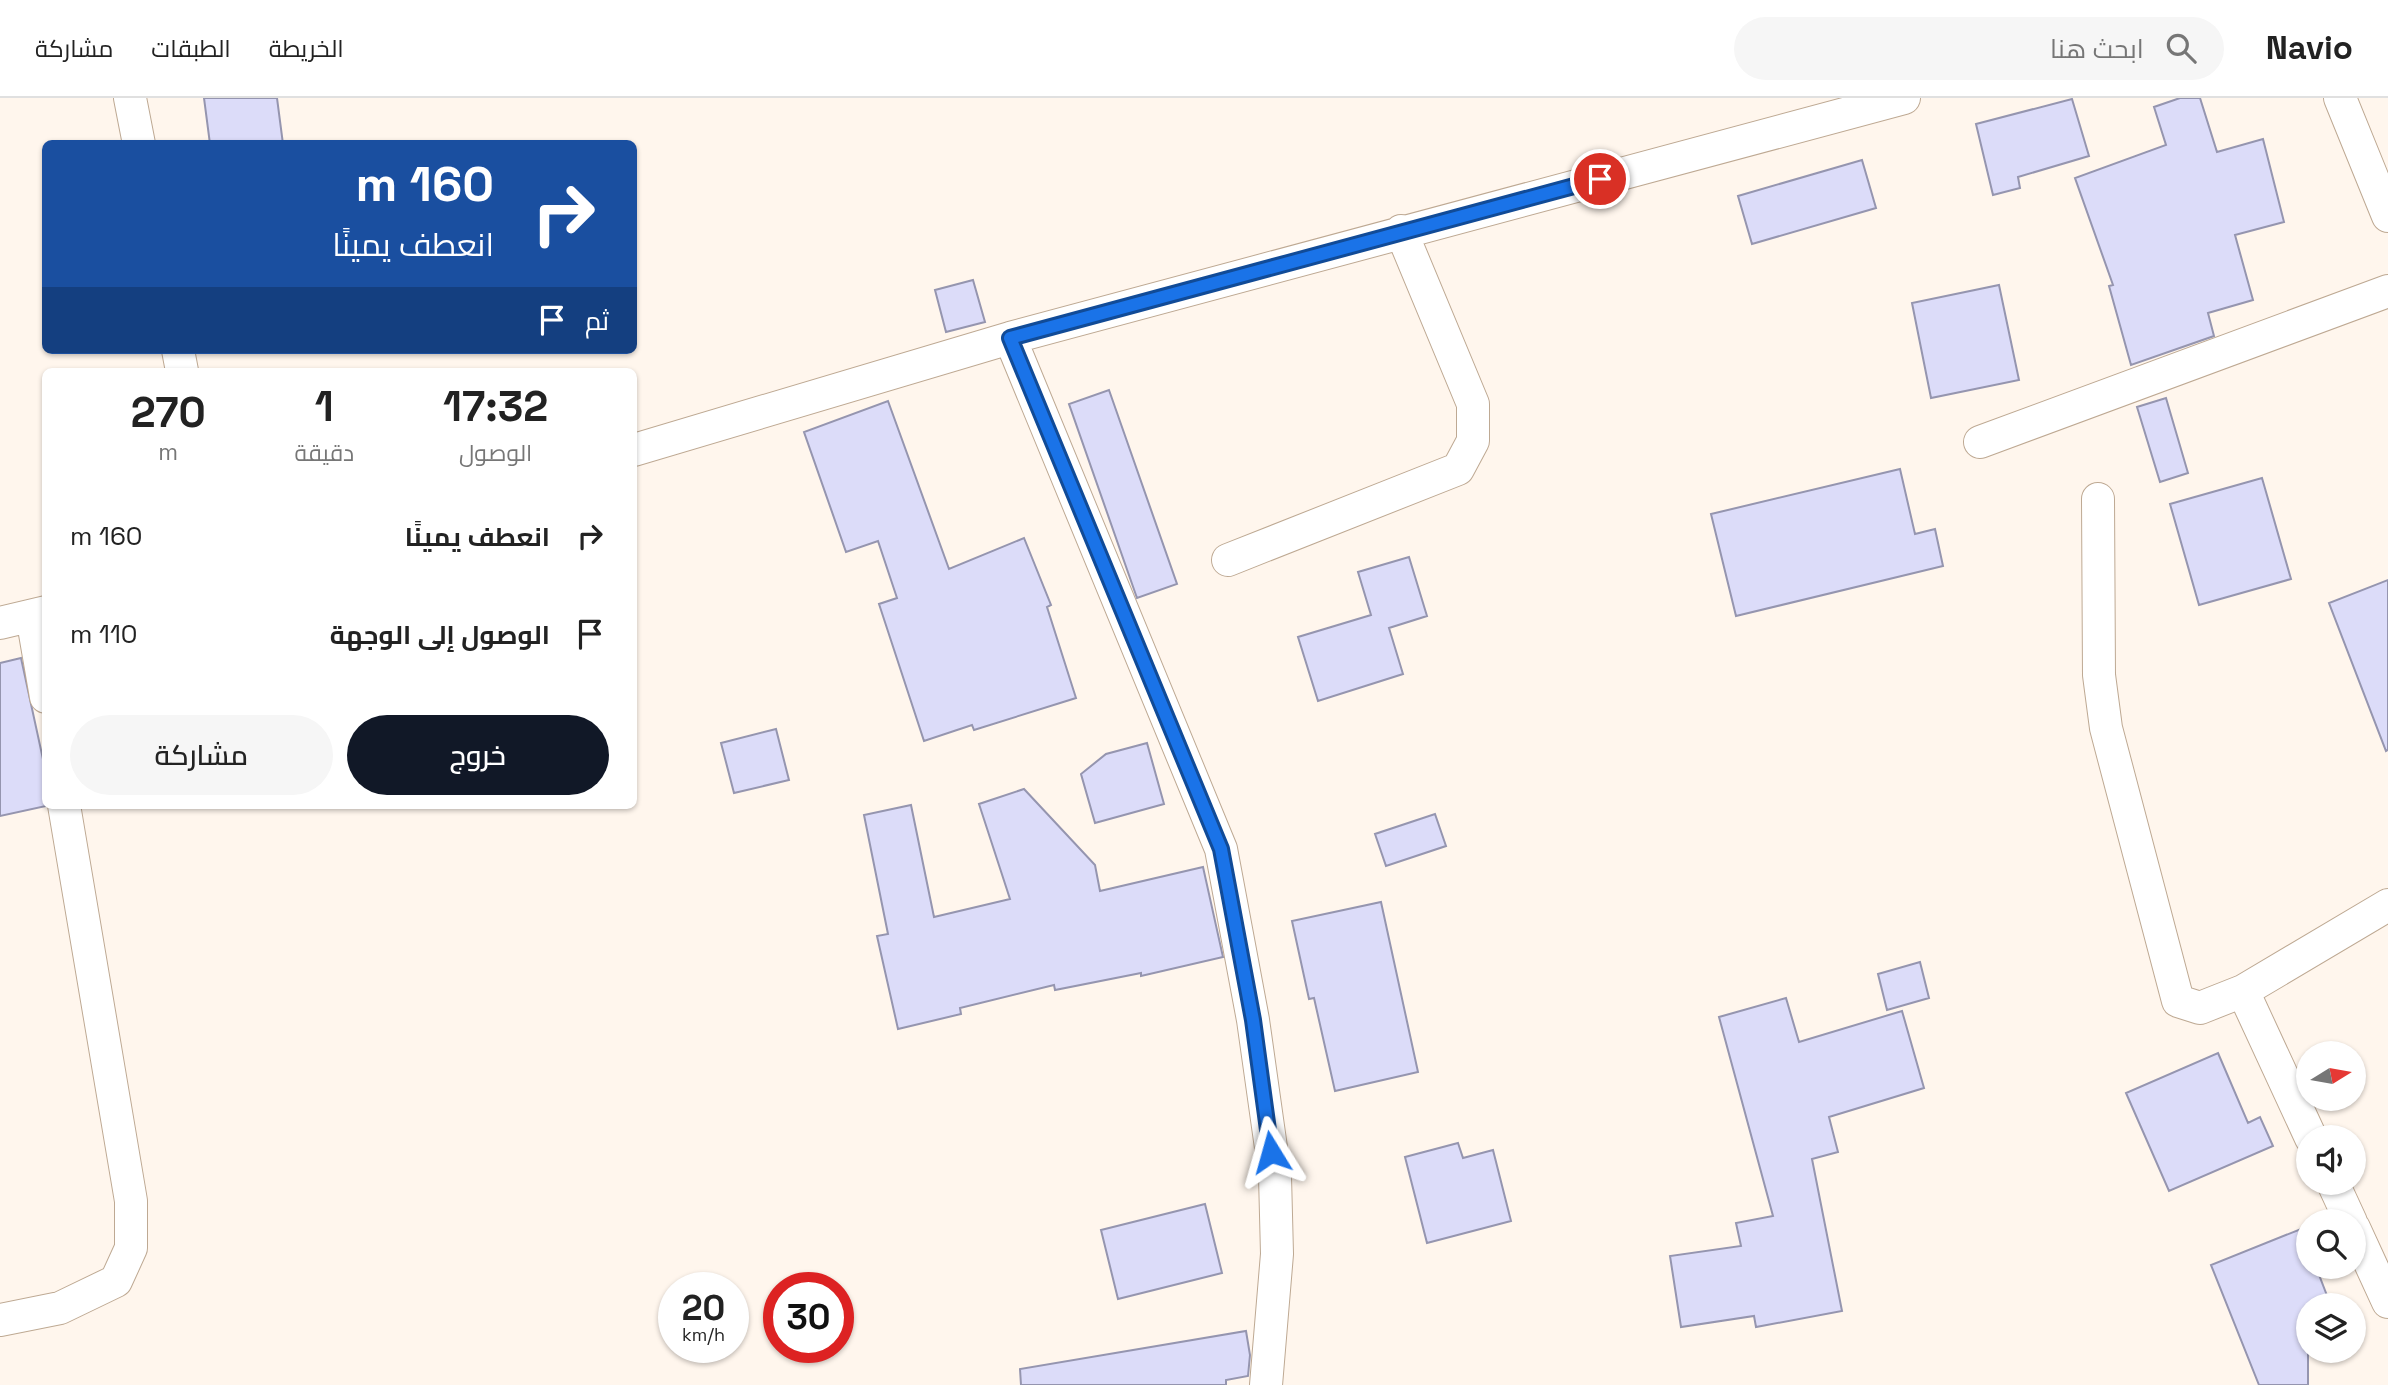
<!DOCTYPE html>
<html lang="ar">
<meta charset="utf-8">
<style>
:root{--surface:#fff;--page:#f6f6f6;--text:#222;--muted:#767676;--line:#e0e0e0;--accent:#111827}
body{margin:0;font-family:"Space Grotesk",Cairo,sans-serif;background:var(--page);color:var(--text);direction:rtl;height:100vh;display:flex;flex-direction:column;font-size:26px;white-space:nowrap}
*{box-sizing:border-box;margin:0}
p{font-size:23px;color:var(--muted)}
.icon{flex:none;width:38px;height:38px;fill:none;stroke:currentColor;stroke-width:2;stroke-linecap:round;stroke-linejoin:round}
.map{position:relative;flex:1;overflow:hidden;direction:ltr}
.side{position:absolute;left:42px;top:270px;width:595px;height:441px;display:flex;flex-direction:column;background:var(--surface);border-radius:10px;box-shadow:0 2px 5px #0004;direction:rtl}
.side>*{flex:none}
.guide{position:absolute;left:42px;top:42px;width:595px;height:214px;border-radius:10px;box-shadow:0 2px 5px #0004;direction:rtl;background:#1a4fa0;color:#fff;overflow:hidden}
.needle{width:46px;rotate:79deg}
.fabs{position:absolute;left:2296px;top:943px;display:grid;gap:14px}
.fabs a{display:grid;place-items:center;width:70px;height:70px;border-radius:50%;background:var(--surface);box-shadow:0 2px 5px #0004;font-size:35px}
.speed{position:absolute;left:658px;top:1174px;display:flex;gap:14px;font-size:35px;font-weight:700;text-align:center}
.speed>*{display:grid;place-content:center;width:91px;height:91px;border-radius:50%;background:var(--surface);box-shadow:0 2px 5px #0004;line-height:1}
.speed small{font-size:18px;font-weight:400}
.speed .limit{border:10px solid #d22;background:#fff;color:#111}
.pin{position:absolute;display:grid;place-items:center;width:60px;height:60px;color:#fff;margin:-30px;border:4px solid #fff;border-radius:50%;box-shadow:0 2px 7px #0007}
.me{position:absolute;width:77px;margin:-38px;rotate:352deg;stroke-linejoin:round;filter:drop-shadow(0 0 5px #0008)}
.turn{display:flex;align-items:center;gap:24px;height:147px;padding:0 28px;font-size:32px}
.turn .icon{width:91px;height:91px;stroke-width:2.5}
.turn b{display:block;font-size:49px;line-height:60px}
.then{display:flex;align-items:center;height:66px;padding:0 28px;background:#0003;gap:14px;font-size:26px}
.eta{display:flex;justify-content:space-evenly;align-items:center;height:119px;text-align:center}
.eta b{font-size:42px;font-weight:600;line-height:49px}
.primary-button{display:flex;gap:14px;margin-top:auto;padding:14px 28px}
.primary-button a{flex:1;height:80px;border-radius:42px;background:var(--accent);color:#fff;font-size:28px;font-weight:600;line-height:80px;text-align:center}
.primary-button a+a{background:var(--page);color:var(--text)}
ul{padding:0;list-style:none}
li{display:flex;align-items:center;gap:21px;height:98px;padding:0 28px}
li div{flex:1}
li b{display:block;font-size:26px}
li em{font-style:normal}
header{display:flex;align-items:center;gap:42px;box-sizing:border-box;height:98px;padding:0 35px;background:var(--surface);border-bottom:2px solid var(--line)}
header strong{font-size:33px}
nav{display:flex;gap:38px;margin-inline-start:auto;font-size:24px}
.search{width:490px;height:63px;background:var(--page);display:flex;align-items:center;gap:18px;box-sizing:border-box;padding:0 24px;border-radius:38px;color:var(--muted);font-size:26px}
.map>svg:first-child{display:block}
</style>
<header>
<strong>Navio</strong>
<div class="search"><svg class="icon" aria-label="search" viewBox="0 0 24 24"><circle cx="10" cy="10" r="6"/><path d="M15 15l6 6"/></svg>ابحث هنا</div>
<nav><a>الخريطة</a><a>الطبقات</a><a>مشاركة</a></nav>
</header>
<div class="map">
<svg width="2388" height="1287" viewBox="0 0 2388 1287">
<rect width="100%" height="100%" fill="#fff6ed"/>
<path fill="#dcdcf9" stroke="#9595af" stroke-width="2" d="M204,0H277L283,46H210Z
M2180,0H2200L2217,54L2263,41L2284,124L2235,137L2253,202L2208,215L2214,238L2131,267L2109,188L2113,187L2075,80L2166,47L2154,9Z
M2072,1L2089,58L2018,79L2020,90L1993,97L1976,26Z
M1862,62L1876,110L1752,146L1738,98Z
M973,182L985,224L946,234L935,192Z
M1999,187L2019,282L1931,300L1912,205Z
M1109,292L1177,486L1137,500L1069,306Z
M2166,300L2188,375L2160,384L2137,309Z
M888,303L949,471L1024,440L1051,507L1047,509L1076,600L974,632L972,627L924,643L879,506L897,500L878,443L846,454L804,334Z
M1900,371L1915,436L1935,431L1943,468L1736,518L1711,416Z
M2262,380L2291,481L2199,507L2170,406Z
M1409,459L1427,518L1389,530L1403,576L1318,603L1298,539L1371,517L1358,474Z
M2388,482V652L2386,653L2329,505Z
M21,560L46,675V708L0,718V565Z
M776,631L789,682L734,695L721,645Z
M1147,645L1164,706L1095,725L1081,676L1106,656Z
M1024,691L1095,767L1100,793L1203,769L1223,859L1141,878V875L1055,892L1054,887L960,910L961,916L898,931L877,838L888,836L864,717L911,707L934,819L1010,801L979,706Z
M1435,716L1446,748L1386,768L1375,736Z
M1381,804L1418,974L1335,993L1314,900L1309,901L1292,823Z
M1920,864L1929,900L1887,912L1878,876Z
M1786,900L1799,944L1902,913L1924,990L1829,1019L1838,1054L1812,1061L1842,1213L1756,1229L1754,1218L1681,1229L1670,1158L1741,1148L1736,1125L1773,1118L1719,919Z
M2218,955L2248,1025L2260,1019L2273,1048L2169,1093L2126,995Z
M1458,1045L1463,1060L1493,1052L1511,1123L1427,1145L1405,1059Z
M1205,1106L1222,1175L1118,1201L1101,1132Z
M2301,1131L2308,1150V1169H2316L2331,1208H2308V1287H2259L2211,1167Z
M1246,1233L1250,1257L1248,1278L1226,1282V1287H1021L1020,1271Z"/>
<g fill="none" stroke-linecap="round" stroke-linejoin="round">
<g stroke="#bea993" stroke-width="34">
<path id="street" d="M130,0L139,46
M2340,0L2388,118
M1010,240L1221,751L1253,922L1275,1078L1277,1156L1266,1287
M178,252L182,273
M1980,344L2388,193
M634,352L1010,240L1904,0
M2098,401L2099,577L2106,630L2178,903L2200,910L2243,893L2388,807
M1228,462L1458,371L1473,343V306L1401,133
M32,518L46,599
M0,525L46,514
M2243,893L2311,1040
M2333,1085L2351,1124
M2354,1130L2388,1204
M0,1222L60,1210L116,1183L131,1150V1103L64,707"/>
</g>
<use href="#street" stroke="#fff" stroke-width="32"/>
</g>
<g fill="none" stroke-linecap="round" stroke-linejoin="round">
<g stroke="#114b97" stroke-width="18">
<path id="route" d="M1271,1054L1253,922L1221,751L1010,240L1600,81"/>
</g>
<use href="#route" stroke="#1a73e8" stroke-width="12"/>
</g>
</svg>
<div class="fabs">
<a><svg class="needle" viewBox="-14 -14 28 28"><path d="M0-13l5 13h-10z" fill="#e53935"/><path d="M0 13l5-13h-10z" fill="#767676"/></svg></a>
<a><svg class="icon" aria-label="sound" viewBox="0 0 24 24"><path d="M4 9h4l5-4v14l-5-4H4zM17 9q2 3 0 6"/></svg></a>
<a><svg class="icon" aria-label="search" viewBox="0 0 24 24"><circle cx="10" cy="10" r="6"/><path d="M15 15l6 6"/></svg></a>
<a><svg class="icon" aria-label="layers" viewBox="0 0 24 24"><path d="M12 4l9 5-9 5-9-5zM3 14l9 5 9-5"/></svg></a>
</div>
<div class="speed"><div>20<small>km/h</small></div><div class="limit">30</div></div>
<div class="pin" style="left:1600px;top:81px;background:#d93025"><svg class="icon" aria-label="arrive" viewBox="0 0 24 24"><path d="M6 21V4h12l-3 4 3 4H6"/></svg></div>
<svg class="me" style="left:1271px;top:1054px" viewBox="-20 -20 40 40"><path d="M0-17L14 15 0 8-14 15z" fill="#1a73e8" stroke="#fff" stroke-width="4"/></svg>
<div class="guide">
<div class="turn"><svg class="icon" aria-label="right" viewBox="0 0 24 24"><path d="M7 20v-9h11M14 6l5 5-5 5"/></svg><div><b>160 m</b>انعطف يمينًا</div></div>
<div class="then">ثم<svg class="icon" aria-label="arrive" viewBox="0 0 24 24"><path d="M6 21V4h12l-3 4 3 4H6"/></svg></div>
</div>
<section class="side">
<div class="eta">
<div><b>17:32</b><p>الوصول</p></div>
<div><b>1</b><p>دقيقة</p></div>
<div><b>270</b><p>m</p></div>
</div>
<ul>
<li><svg class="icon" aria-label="right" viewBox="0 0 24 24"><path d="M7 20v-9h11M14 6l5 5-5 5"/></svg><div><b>انعطف يمينًا</b></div><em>160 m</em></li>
<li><svg class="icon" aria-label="arrive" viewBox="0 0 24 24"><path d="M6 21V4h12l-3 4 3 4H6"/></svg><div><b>الوصول إلى الوجهة</b></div><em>110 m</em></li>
</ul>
<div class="primary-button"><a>خروج</a><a>مشاركة</a></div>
</section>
</div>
